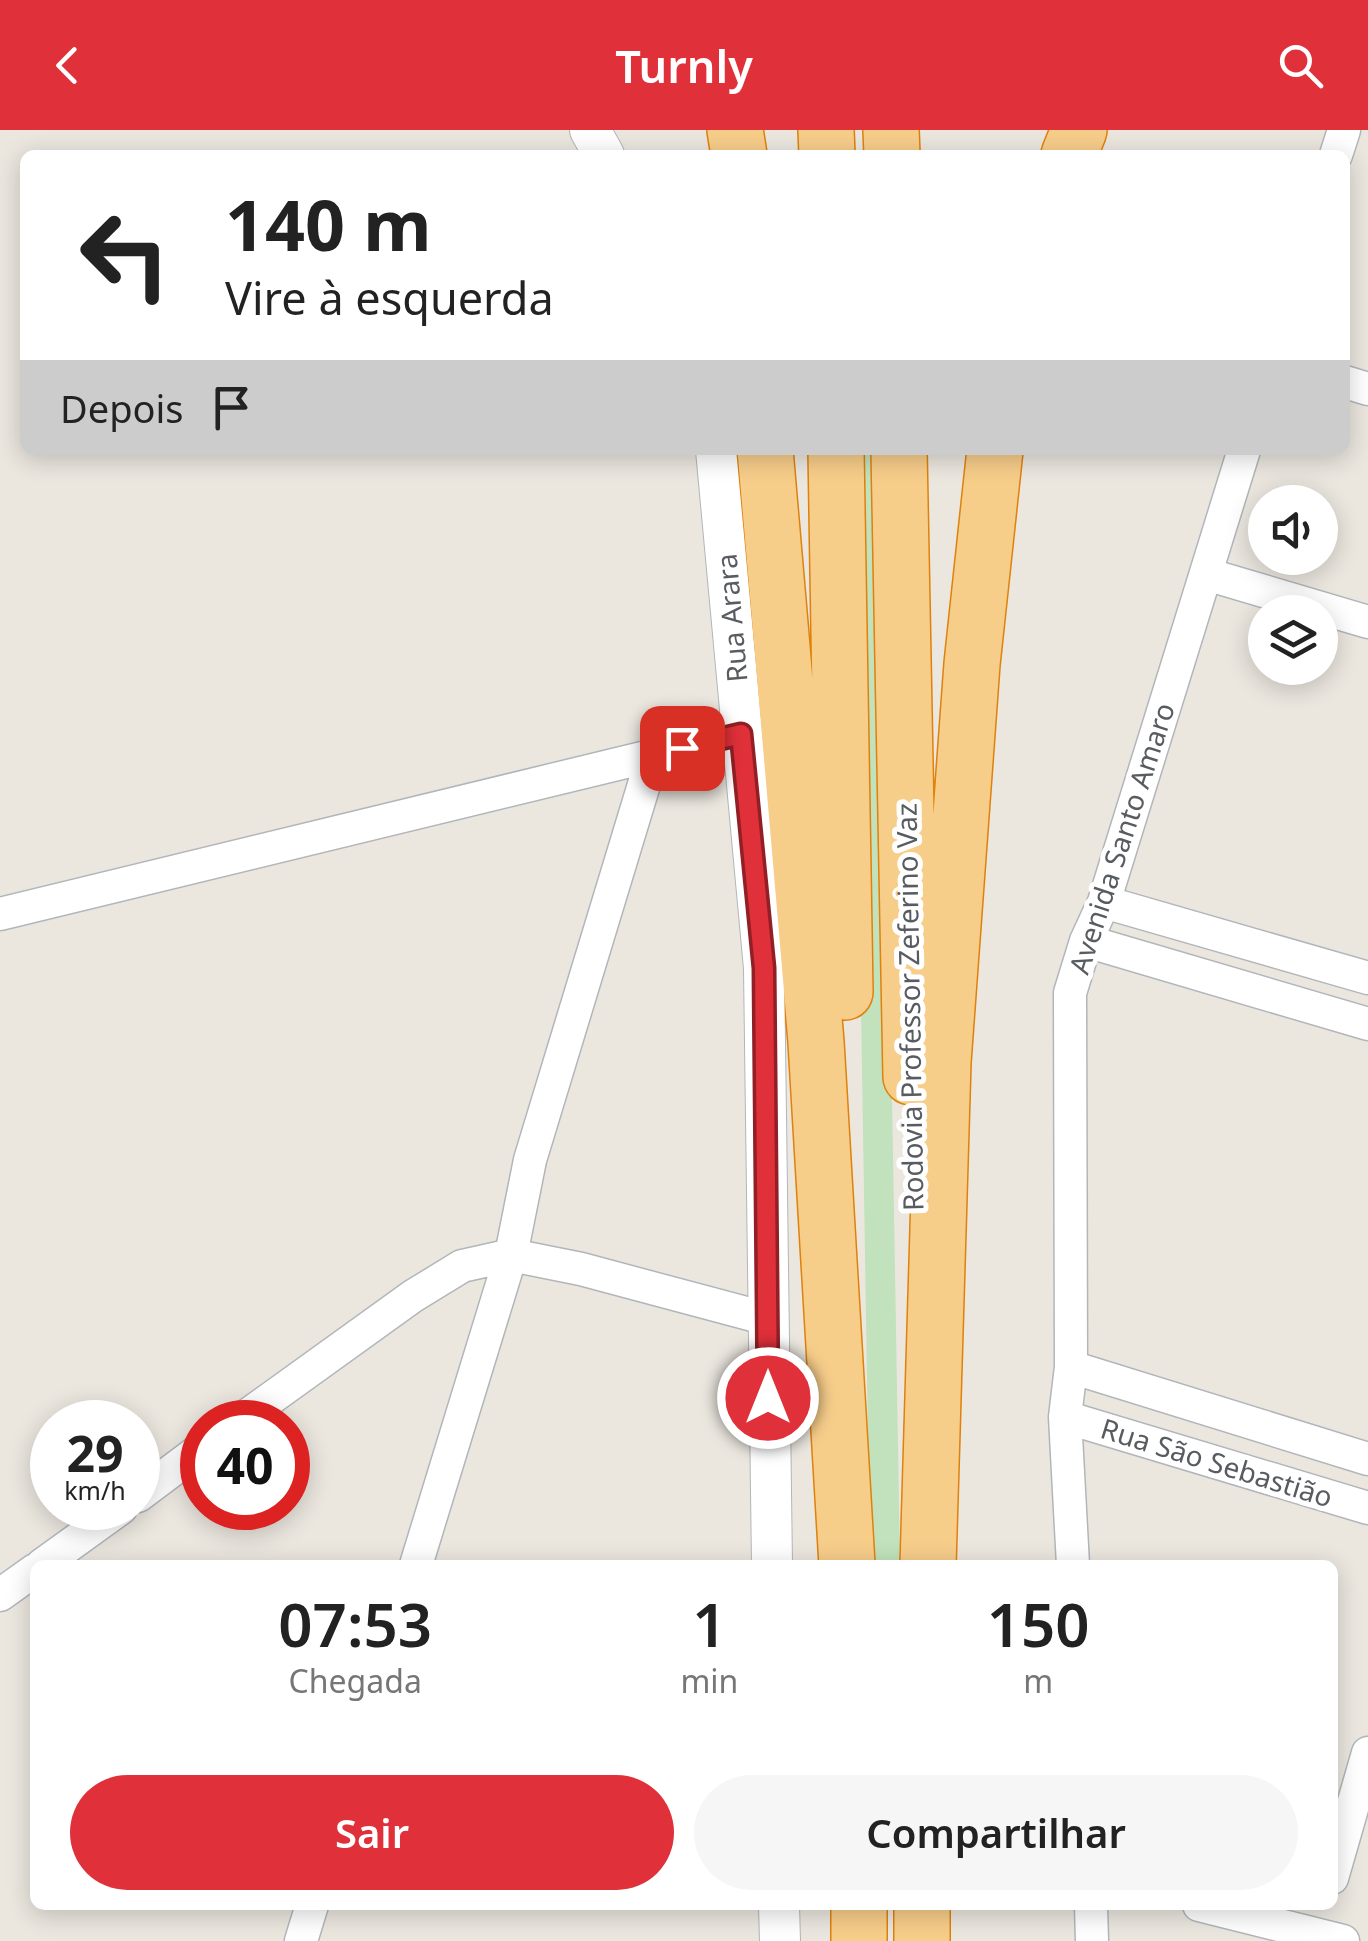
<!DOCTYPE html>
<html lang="pt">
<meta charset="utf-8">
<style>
:root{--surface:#fff;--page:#f6f6f6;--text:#222;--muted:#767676;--accent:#e03039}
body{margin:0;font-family:"Noto Sans",sans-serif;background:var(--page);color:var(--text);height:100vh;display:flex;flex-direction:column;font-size:38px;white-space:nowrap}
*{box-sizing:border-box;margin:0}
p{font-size:32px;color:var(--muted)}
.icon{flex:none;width:55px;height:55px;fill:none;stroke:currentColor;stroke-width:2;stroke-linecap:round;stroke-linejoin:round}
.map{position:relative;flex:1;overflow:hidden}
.details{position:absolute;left:30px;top:1430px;width:1308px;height:350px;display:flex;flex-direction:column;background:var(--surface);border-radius:15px;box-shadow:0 5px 25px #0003}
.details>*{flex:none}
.guide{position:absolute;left:20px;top:20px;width:1330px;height:305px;border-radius:15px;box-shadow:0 5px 25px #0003;background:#fff;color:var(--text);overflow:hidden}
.fabs{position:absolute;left:1248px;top:355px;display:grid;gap:20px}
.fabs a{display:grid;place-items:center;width:90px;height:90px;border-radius:50%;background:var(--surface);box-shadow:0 5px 25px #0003;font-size:50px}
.speed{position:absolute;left:30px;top:1270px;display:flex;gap:20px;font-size:50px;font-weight:700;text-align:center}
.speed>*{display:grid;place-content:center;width:130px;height:130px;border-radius:50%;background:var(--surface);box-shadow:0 5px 25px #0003;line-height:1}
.speed small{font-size:25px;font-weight:400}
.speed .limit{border:15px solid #d22;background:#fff;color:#111}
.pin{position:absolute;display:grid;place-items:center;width:85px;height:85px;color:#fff;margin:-42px;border-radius:20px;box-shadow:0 5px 15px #0006}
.me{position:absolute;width:110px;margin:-55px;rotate:0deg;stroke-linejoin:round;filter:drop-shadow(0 0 8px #0008)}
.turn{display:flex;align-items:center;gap:35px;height:210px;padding:0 40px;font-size:45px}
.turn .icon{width:130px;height:130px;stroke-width:2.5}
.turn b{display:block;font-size:70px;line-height:85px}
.then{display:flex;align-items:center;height:95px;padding:0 40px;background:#0003;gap:20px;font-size:38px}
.eta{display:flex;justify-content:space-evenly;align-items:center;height:170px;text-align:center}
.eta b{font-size:60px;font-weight:600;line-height:70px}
.button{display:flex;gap:20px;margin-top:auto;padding:20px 40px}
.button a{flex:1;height:115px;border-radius:60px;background:var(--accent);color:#fff;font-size:40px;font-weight:600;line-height:115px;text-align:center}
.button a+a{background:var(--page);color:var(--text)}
header{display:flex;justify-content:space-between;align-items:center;height:130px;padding:0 40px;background:var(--accent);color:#fff;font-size:45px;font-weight:600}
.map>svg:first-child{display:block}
</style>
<header><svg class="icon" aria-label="back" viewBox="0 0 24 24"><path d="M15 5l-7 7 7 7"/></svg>Turnly<svg class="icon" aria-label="search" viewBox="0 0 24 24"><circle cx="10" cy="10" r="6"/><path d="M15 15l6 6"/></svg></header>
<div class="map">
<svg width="1368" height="1811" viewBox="0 0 1368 1811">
<rect width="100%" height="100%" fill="#ebe7df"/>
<path fill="#c1e2bc" d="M852,320H881L900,1435H870Z"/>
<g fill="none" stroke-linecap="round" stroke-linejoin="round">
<g stroke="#b2b6ba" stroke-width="35">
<path id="minor" d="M1336,25L1344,0
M1345,252L1368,259
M1206,444L1368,492
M1104,772L1368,848
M0,784L741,604
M1086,811L1368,894
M1071,1237L1368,1329
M1065,1287L1368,1378
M238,1292L413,1166L462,1136L511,1125L581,1139L768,1189
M138,1366L202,1318
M42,1435L121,1378
M416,1435L511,1125L530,1030L653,625
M1073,1435L1065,1287L1071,1237L1070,863L1086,811L1104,772L1244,320
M0,1465L35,1440
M1332,1748L1368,1623
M1091,1775L1092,1811
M1199,1775L1343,1811
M301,1811L312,1775"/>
</g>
<g stroke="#b2b6ba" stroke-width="42">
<path id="tertiary" d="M590,0L604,25
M716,320L764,838L772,1435
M779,1775L780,1811"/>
</g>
<g stroke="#df810b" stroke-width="58">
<path id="motorway" d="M735,0L739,25
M826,0L827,25
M891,0L892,25
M1069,25L1079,0
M765,320L816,912L847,1435
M836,320L845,862
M899,320L911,947
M928,1435L943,932L972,534L995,320
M859,1775V1811
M922,1811V1775"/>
</g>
<use href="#minor" stroke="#fff" stroke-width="32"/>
<use href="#tertiary" stroke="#fff" stroke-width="40"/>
<use href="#motorway" stroke="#f7cd8a" stroke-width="55"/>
</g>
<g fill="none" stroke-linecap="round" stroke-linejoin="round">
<g stroke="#921f25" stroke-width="25">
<path id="route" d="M682,618L741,604L764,838L768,1268"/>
</g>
<use href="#route" stroke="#e03039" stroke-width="18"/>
</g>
<g text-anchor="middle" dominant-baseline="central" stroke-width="10" stroke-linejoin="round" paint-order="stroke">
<g font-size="28" fill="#585c60" stroke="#fff">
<text transform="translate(731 488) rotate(-95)">Rua Arara</text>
<text transform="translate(1121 708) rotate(-72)">Avenida Santo Amaro</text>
<text transform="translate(909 877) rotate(-91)">Rodovia Professor Zeferino Vaz</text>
<text transform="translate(1217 1332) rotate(17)">Rua São Sebastião</text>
</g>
</g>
</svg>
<div class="fabs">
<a><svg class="icon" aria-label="sound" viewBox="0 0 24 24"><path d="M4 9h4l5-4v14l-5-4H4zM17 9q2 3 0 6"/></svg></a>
<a><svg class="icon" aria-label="layers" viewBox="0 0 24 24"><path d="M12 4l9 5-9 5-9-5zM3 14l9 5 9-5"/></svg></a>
</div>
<div class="speed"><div>29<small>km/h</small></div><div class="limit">40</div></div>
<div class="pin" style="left:682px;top:618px;background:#d93025"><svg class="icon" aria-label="arrive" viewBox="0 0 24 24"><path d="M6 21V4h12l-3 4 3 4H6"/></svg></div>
<svg class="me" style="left:768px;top:1268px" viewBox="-20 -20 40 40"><circle r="17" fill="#e03039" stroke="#fff" stroke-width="3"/><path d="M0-11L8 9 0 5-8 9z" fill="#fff"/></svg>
<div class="guide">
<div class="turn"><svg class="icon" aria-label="left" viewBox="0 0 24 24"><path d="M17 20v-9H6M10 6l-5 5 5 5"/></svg><div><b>140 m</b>Vire à esquerda</div></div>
<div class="then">Depois<svg class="icon" aria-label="arrive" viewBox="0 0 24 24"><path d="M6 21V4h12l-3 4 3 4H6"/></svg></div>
</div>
<section class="details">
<div class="eta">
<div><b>07:53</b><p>Chegada</p></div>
<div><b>1</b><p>min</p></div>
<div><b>150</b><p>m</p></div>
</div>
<div class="button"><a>Sair</a><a>Compartilhar</a></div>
</section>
</div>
